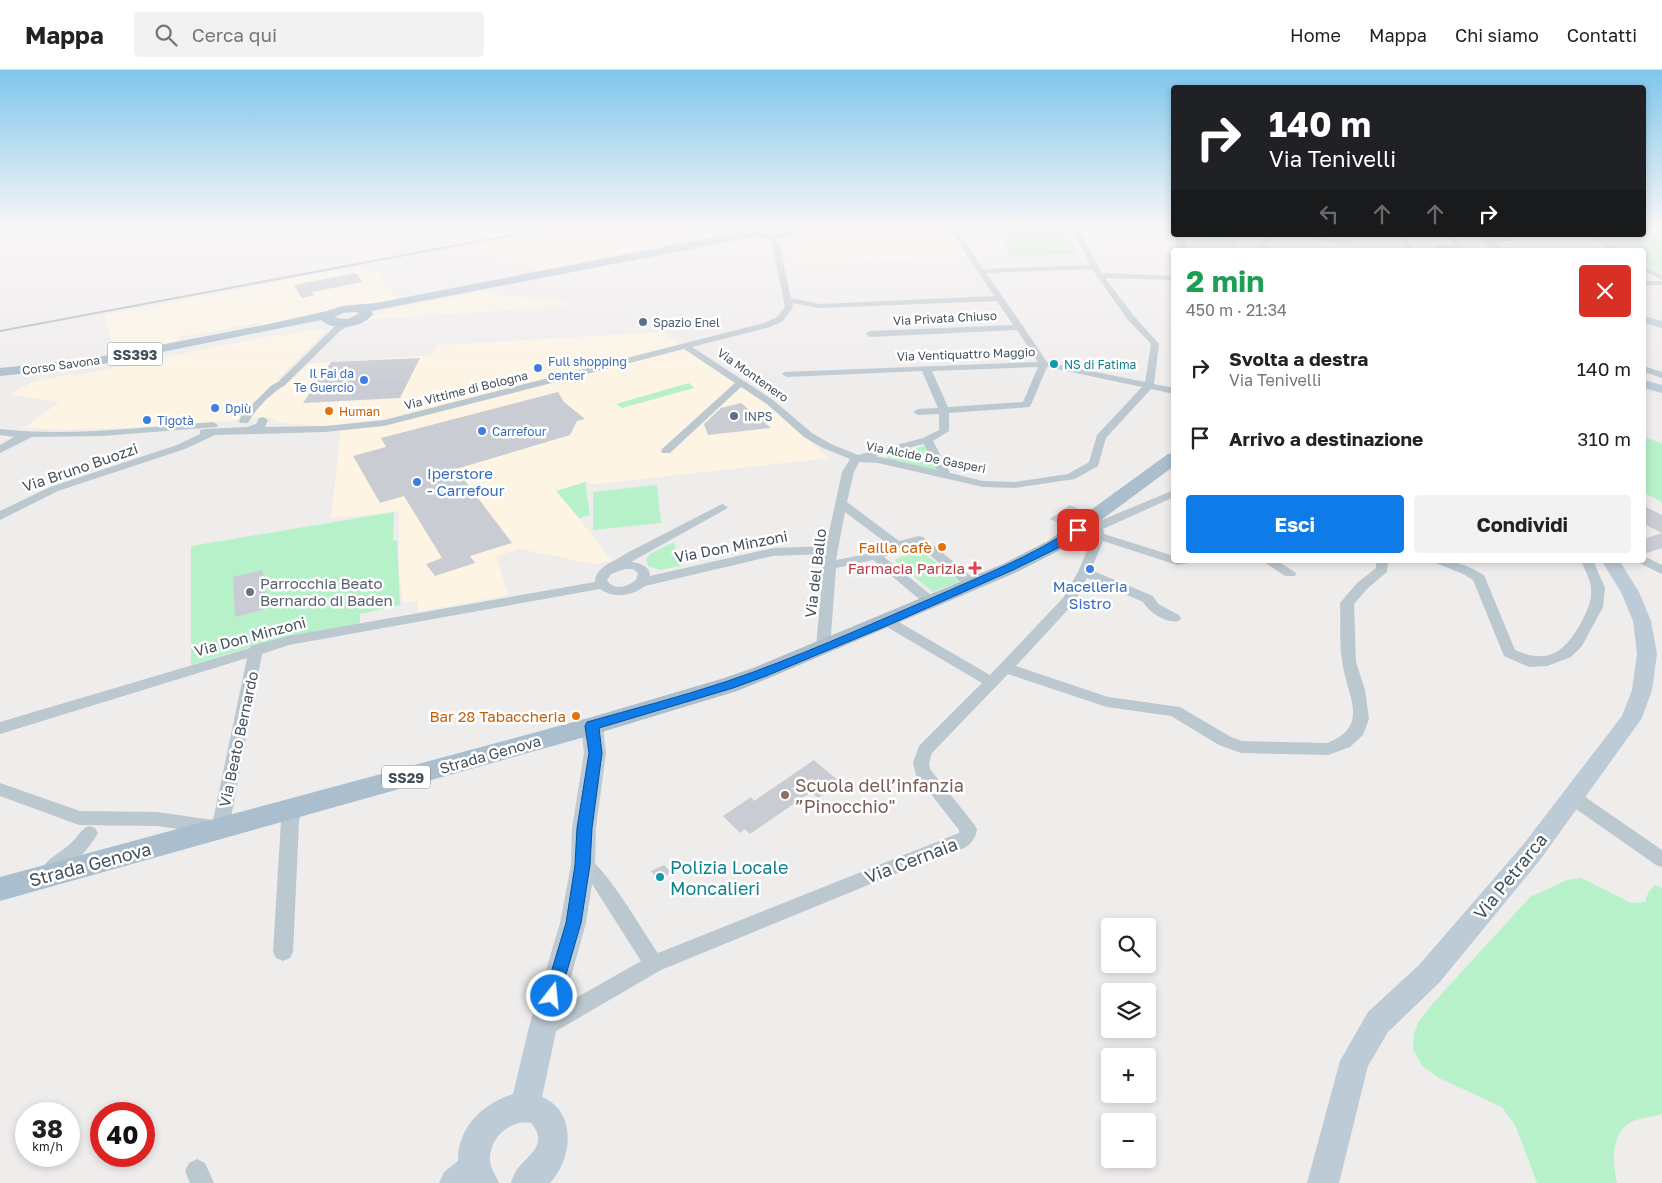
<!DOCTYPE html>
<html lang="it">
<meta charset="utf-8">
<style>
:root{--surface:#fff;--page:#f2f2f2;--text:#222;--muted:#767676;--line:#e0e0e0;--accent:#0e7be8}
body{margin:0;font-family:"Golos Text",sans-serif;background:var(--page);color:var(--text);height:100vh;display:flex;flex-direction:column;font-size:19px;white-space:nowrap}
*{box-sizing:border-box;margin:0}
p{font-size:16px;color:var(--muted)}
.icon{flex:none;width:28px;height:28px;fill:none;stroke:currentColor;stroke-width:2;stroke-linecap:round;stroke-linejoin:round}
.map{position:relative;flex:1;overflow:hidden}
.details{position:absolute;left:1171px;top:178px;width:475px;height:315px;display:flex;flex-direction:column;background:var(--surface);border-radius:5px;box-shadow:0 2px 8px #0003}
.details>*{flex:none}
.banner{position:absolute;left:1171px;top:15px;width:475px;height:152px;border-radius:5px;box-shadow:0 2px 8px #0003;background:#202124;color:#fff;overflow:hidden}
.fabs{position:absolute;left:1101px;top:848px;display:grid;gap:10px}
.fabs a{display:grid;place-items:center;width:55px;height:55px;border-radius:5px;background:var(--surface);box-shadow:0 2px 8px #0003;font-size:25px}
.speed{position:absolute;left:15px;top:1032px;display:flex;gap:10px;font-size:25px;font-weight:700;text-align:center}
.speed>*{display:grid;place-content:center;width:65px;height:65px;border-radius:50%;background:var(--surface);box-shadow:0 2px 8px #0003;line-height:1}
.speed small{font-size:12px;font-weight:400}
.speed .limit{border:8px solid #d22;background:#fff;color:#111}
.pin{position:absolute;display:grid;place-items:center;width:42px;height:42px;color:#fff;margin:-21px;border-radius:10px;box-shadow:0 2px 8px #0006}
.me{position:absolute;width:55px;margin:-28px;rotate:16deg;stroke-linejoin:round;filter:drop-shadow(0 0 4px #0008)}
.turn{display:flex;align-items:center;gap:18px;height:105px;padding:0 15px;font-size:22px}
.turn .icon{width:65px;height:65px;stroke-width:2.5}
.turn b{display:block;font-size:35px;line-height:42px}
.lanes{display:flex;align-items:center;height:48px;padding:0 15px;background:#0003;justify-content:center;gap:25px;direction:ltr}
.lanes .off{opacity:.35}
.round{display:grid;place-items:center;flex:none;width:52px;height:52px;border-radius:5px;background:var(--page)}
.head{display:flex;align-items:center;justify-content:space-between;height:85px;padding:0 15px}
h1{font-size:30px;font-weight:700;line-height:38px;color:#1e9e55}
.cta{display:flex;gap:10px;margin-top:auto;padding:10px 15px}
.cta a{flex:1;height:58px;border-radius:5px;background:var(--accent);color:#fff;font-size:20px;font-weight:700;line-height:58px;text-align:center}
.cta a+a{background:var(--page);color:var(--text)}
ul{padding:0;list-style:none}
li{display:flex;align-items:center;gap:15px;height:70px;padding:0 15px}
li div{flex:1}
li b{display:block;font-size:19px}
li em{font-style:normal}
header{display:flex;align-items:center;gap:30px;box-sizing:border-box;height:70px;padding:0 25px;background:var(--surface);border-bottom:1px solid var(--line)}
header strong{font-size:24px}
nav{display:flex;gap:28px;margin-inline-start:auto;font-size:18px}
.search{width:350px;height:45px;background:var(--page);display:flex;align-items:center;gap:12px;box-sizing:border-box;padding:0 18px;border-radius:5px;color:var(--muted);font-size:19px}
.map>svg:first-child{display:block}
</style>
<header>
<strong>Mappa</strong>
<div class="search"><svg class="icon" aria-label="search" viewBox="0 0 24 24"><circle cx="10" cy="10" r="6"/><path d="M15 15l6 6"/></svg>Cerca qui</div>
<nav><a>Home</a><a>Mappa</a><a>Chi siamo</a><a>Contatti</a></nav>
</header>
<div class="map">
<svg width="1662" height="1113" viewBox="0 0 1662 1113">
<rect width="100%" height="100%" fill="#efecec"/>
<path fill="#fdf4e3" d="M559,159H690L704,168L586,190L593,193L547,202L501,188L458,180Z
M804,159H952L970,187L797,194L790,167Z
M362,196L363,199L375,201L383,208V211L394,225L400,229L367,236L331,239L321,244L260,256L257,253L180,267L178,271L132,280L112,283L109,274L112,273L104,245Z
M479,222L568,233L564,236L363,250L382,241Z
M317,259H327L277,310L292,309L308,294L431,285L439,275L662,262L769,336L829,388L589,415L588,411L557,421L612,491L593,494L520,479L496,486L508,525L417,542L418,530L403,533L399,499V441L331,449L341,360L311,355L283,353L266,347L193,355L66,360L24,358L59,332L9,324L35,311L73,304V306L281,264L282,266Z"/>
<path fill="#b7f1ca" d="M998,159H1063L1079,184L1011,185Z
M1644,164L1662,172V203L1644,193V180H1620L1598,165Z
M1188,165H1236L1239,180H1190Z
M689,313L694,318L622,338L616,334Z
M1644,366L1662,374V432L1644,423Z
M927,375L940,402L883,388Z
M585,412L590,445L579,448L556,421Z
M657,415L661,453L593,460V422Z
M394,442L393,471L397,470L400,535L360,544V554L281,568L191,595V476Z
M674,472L681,496L660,500L648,496L646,489L650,484Z
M918,479L961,511L933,522L894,490Z
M1581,808L1631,833L1645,832L1648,823L1655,815L1662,818V1044C1652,1047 1636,1048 1628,1054C1610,1067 1613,1095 1617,1113H1537L1516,1057L1502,1037L1441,1009L1423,997L1413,979L1414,963L1419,951L1435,931L1530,827L1567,810Z"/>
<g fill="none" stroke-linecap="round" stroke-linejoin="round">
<path stroke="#81e0f1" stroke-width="2" d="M0,161L6,159"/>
</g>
<path fill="#c9ccd2" d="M356,203L363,212L312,222L315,225L302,228L294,215Z
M420,288L400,328L303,333L331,292Z
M558,322L564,332L585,349L577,351L570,365L456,399L512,473L470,486L475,493L435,506L426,494L442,488L404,426L380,433L353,386L386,377L381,368Z
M741,333L771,358L708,365L704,354L721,338Z
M1070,435L1085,442L1065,456L1050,449Z
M1644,436L1662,445V478L1644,484V469L1662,463L1644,454Z
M262,500L269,538L235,547L233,507Z
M814,690L840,712L818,728L811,722L750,764L745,759L740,763L723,746L751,727L754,731Z
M664,795L671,802L658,811L651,801Z"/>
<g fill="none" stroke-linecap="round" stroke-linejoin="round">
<path fill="#bcc8d0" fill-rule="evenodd" d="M950,159H956L983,199L1090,195L1072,159H1078L1102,203L1174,206V210L1105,208L1134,246L1159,274L1154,314L1174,318V324L1151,319L1106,368L1098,396L1075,409L1015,418L983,417L878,393L859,392L854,402L847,432L899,471L919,466L923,467L977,511L979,514L977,517H967L917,474L901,478L884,487L936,529L938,532L936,535H926L873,490L836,498L830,578L828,581H818L816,578L824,484L773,486L645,516C632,526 614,529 600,519L289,575L262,584L229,758L226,763L220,765L157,756L79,755L0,726V713L80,741L157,742L213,750L247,588L0,664V652L250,578L251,576L288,566L595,512C595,497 614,492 625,484L722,434L728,437L726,439L631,492C640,493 650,496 650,506L773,478L826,476L842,402L850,389L823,378L804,367L767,334L741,317L670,383H662L661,381L662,379L735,313L684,279L384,356L325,362L215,365L185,379L58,421L0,450V441L50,417L177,375L200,364V360L204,359L247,357L256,354L259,348L263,347L268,350L265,357L325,356L384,350L764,253L777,247L785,237L772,173L767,167L770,165L779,173L791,228L820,234L994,226ZM1092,199L1128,250L1151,274L1145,312L1047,292L1024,258L1025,257L1022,255L986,203ZM997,231L1013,255L870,261L866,264L870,267L1017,260L1038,292L784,302L782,304L787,307L922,301L938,338L918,339L913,342L918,345L939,344V360L923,368L858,385L831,374L812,363L773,330L692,277L770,257L783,251L793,237L792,233L820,238ZM1038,297L1023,332L948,337L932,301ZM1047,297L1142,317L1097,365L1089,392L1068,404L1015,412L983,411L950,403L933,371L949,361V343L1030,337ZM924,374L937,400L875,386ZM845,442L889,475L872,483L836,490ZM625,499H633L638,503L636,510C626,517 616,521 607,511L611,504Z
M1266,165H1272L1265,177L1280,180H1255Z
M1301,165L1349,171L1353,173L1349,175L1304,168Z
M1398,165H1404L1414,180H1406Z
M1446,165H1453L1467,180L1436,179L1435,177L1439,175L1456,176Z
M1506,165H1512V171L1486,172L1483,170L1486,168H1506Z
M1589,165H1597L1619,180H1610Z
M1644,196L1662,205V210L1644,201Z
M1644,211H1662V215H1644Z
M349,249L356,251L340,261L284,316C271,323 255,340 248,353H240L239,351L242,344L272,315L278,312L334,257Z
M1644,296L1662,302V308L1644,302Z
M213,352L218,355L217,357L102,366L32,367L0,383V375L14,367L0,365V359C68,367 145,357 213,352Z
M1174,420V427L1103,459L1104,464L1174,486V490H1192L1190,493L1177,495L1103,471L1091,500L1153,526L1158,534L1179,545L1181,548L1179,551C1166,554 1149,542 1143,532L1087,508L1074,533L1016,596L1108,627L1180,637L1231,667L1242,671L1327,673C1372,656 1346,624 1342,591C1339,572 1341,552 1340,533L1357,513L1376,498V490H1388L1387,502L1367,519L1354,534L1356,592L1365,620L1369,649L1363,665L1350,677L1328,685L1241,683L1219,675L1171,646L1107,637L1008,604L932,683L929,693L930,699L974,754L977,759C974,780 956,781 939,786L661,900L551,964L544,967L537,964L534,957L537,950L641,891L592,814L577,800L574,795L577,790C581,788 583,787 588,789C607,798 644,863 658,883L959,763V760L916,705L913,693L919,676L982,613L882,554L880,551L882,548H892L990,605L1063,528L1078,502L1093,466L1090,457L1092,454Z
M1644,486L1662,495V504L1639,493L1637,490H1644Z
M1261,490H1276L1296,503L1295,506H1285Z
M1434,490C1453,490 1467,495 1484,505L1515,580C1549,595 1565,582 1582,551C1587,541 1592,531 1591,519C1591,510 1584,499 1581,490H1593L1605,518L1603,537L1582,576L1571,587L1547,596L1529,597L1504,586L1473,510L1463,504L1436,493Z
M1572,720L1578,722L1662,780V797L1656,795L1566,732L1564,727L1566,722Z
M295,730L301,732L303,737L299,751L293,882L290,888L283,891L276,888L273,882L281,751L289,732Z
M89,756L95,758L98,763C90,778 64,810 46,803L43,798C48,787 64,781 72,772C78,766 81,759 89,756Z
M197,1089L205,1093L214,1113H190L185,1101L189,1093Z"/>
<path fill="#bdcbd7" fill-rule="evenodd" d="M1474,165H1485L1505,180H1494Z
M1644,246L1662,251V258L1644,253Z
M1644,310L1662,315V323L1644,318Z
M1601,490H1619L1639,522L1651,551L1657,584L1652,620L1642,648L1540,790L1439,913L1388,962L1368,996L1339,1113H1307L1340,991L1368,942L1419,895L1522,776L1622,646L1632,620L1637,584L1633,551L1621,522Z
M592,648L599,651L603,656L606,683L596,758L595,795L586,853L557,957L542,1027C577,1041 573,1089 550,1113H511C512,1109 514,1105 516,1101C527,1085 550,1075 531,1053C509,1049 488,1070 490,1091C491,1099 496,1106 499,1113H439L444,1102L458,1091C458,1056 483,1034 513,1024L529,957L560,853L571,795L572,758L584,683L581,656L585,651Z"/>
<path fill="#aabece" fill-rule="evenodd" d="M756,159H769L767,162L776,163L788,159H802C790,170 772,172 758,166L371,241L373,244C363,258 334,262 321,250L93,296L0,306V298L93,288L269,254L327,241L342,236L376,233ZM354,242L360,243L348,249L334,248L343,243Z
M1175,165H1185L1188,180H1176Z
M1174,383V396L1062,479L1017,502L769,608L737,621L592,665L0,831V807L592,647L721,609L753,598L1003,494L1048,471L1168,384Z"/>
<path stroke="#aeb2b8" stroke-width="2" d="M0,261L544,159"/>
</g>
<linearGradient id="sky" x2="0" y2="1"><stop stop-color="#7fc6ec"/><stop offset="0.5" stop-color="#f8f6f6"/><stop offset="1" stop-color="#f8f6f6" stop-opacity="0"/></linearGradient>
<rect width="1662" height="315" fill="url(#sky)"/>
<path fill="#0e7be8" stroke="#095097" d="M1075,457H1078L1083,460L1058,478L1013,500L891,554L766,606L733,618L599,658L602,683L592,758L590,795L581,853L558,932L552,934L546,932L544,926L566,853L575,795L577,758L589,683L585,656L587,652C633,639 680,627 725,612C796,588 864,557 932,528C981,506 1031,487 1075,457Z"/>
<g fill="#5c6f8a" stroke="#fff" stroke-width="2">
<circle cx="643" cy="252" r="5"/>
<circle cx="734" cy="346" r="5"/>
</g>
<g fill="#0f9aa8" stroke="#fff" stroke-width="2">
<circle cx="1054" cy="294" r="5"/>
<circle cx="660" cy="807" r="5"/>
</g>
<g fill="#3f7fe0" stroke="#fff" stroke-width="2">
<circle cx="538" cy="298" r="5"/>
<circle cx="364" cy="310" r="5"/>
<circle cx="215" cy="338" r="5"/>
<circle cx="147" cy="350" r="5"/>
<circle cx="482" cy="361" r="5"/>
<circle cx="417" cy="412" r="5"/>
<circle cx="1090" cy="499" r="5"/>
</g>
<g fill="#e8710a" stroke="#fff" stroke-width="2">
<circle cx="329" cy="341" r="5"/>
<circle cx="942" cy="477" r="5"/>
<circle cx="576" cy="646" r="5"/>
</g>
<path fill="#e0444e" stroke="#fff" stroke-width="2" d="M972.5 490.5h5v5h5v5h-5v5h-5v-5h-5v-5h5z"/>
<circle fill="#6b7280" stroke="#fff" stroke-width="2" cx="250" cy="522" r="5"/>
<circle fill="#8d6e63" stroke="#fff" stroke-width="2" cx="785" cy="725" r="5"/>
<g text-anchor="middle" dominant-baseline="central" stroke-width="5" stroke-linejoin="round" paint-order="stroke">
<g font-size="12" fill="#44515b" stroke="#fff">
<text transform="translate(945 248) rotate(-3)">Via Privata Chiuso</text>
<text transform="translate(966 284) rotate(-2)">Via Ventiquattro Maggio</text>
<text transform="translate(61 295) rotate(-8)">Corso Savona</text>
<text transform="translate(753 305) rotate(35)">Via Montenero</text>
<text transform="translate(466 320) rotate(-14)">Via Vittime di Bologna</text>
<text transform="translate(926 387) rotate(11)">Via Alcide De Gasperi</text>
</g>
<g font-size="12" fill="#4e5e75" stroke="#fff" text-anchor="start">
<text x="653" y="252">Spazio Enel</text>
<text x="744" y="346">INPS</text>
</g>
<g font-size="12" fill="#366cbe" stroke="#fff" text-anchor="start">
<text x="548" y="291">Full shopping<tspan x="548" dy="14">center</tspan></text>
<text x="354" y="303" text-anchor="end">Il Fai da<tspan x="354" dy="14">Te Guercio</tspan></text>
<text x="225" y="338">Dpiù</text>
<text x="157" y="350">Tigotà</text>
<text x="492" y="361">Carrefour</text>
</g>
<g font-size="12" fill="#0d838f" stroke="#fff" text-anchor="start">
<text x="1064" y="294">NS di Fatima</text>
</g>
<g font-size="12" fill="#c56008" stroke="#fff" text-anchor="start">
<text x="339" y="341">Human</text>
</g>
<g fill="#fff" stroke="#7c858c" stroke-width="1">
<rect x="107.5" y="272.5" width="55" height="23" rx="4"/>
<rect x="382" y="695.5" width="48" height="23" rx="4"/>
</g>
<g font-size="14" font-weight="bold" fill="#44515b">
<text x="135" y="284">SS393</text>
<text x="406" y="707">SS29</text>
</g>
<g font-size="15" fill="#44515b" stroke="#fff">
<text transform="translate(80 397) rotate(-19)">Via Bruno Buozzi</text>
<text transform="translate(731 476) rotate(-11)">Via Don Minzoni</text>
<text transform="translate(815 503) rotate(-83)">Via del Ballo</text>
<text transform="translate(250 566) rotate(-15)">Via Don Minzoni</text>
<text transform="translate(238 669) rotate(-78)">Via Beato Bernardo</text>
<text transform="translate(490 684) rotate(-16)">Strada Genova</text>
</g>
<g font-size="15" fill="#366cbe" stroke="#fff" text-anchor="start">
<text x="427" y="403">Iperstore<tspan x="427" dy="17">- Carrefour</tspan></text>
<text x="1090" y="516" text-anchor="middle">Macelleria<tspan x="1090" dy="17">Sistro</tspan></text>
</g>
<g font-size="15" fill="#c56008" stroke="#fff" text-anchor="end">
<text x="932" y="477">Failla cafè</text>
<text x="566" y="646">Bar 28 Tabaccheria</text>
</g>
<g font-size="15" fill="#be3a42" stroke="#fff" text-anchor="end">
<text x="965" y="498">Farmacia Parizia</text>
</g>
<g font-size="15" fill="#5b616d" stroke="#fff" text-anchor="start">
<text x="260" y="513">Parrocchia Beato<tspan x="260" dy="17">Bernardo di Baden</tspan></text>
</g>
<g font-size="18" fill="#785e54" stroke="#fff" text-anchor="start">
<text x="795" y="715">Scuola dell’infanzia<tspan x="795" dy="21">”Pinocchio"</tspan></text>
</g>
<g font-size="18" fill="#44515b" stroke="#fff">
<text transform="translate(911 790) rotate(-21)">Via Cernaia</text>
<text transform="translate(90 794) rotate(-15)">Strada Genova</text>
<text transform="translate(1510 806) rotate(-51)">Via Petrarca</text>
</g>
<g font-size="18" fill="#0d838f" stroke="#fff" text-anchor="start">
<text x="670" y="797">Polizia Locale<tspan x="670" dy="21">Moncalieri</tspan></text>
</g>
</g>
</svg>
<div class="fabs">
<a><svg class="icon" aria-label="search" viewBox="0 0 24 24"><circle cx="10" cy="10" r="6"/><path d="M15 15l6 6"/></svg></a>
<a><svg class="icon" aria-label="layers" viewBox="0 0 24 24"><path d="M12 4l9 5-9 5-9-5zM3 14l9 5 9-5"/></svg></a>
<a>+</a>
<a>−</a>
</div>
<div class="speed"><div>38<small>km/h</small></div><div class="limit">40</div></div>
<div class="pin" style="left:1078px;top:460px;background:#d93025"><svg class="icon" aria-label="arrive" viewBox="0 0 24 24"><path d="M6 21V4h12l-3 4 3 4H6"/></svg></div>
<svg class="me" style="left:552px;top:926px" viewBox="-20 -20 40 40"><circle r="17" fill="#0e7be8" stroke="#fff" stroke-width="3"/><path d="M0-11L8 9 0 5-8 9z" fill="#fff"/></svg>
<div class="banner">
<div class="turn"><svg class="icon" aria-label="right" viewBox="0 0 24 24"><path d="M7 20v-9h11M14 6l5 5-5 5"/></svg><div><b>140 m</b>Via Tenivelli</div></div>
<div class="lanes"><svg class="icon off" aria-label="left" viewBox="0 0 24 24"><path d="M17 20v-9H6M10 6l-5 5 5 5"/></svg><svg class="icon off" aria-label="ahead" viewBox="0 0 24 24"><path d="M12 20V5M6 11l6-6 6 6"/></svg><svg class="icon off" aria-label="ahead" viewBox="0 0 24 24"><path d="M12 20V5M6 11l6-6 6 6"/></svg><svg class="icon" aria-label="right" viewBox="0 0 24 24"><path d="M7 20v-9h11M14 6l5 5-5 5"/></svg></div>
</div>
<section class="details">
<div class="head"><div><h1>2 min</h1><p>450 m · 21:34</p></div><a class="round" style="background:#d93025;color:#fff"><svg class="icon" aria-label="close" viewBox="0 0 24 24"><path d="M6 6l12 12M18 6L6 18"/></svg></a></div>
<ul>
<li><svg class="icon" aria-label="right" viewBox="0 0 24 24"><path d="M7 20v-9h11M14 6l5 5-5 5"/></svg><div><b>Svolta a destra</b><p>Via Tenivelli</p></div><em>140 m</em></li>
<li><svg class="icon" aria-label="arrive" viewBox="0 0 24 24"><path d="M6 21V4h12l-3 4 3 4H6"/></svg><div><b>Arrivo a destinazione</b></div><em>310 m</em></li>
</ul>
<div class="cta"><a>Esci</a><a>Condividi</a></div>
</section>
</div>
